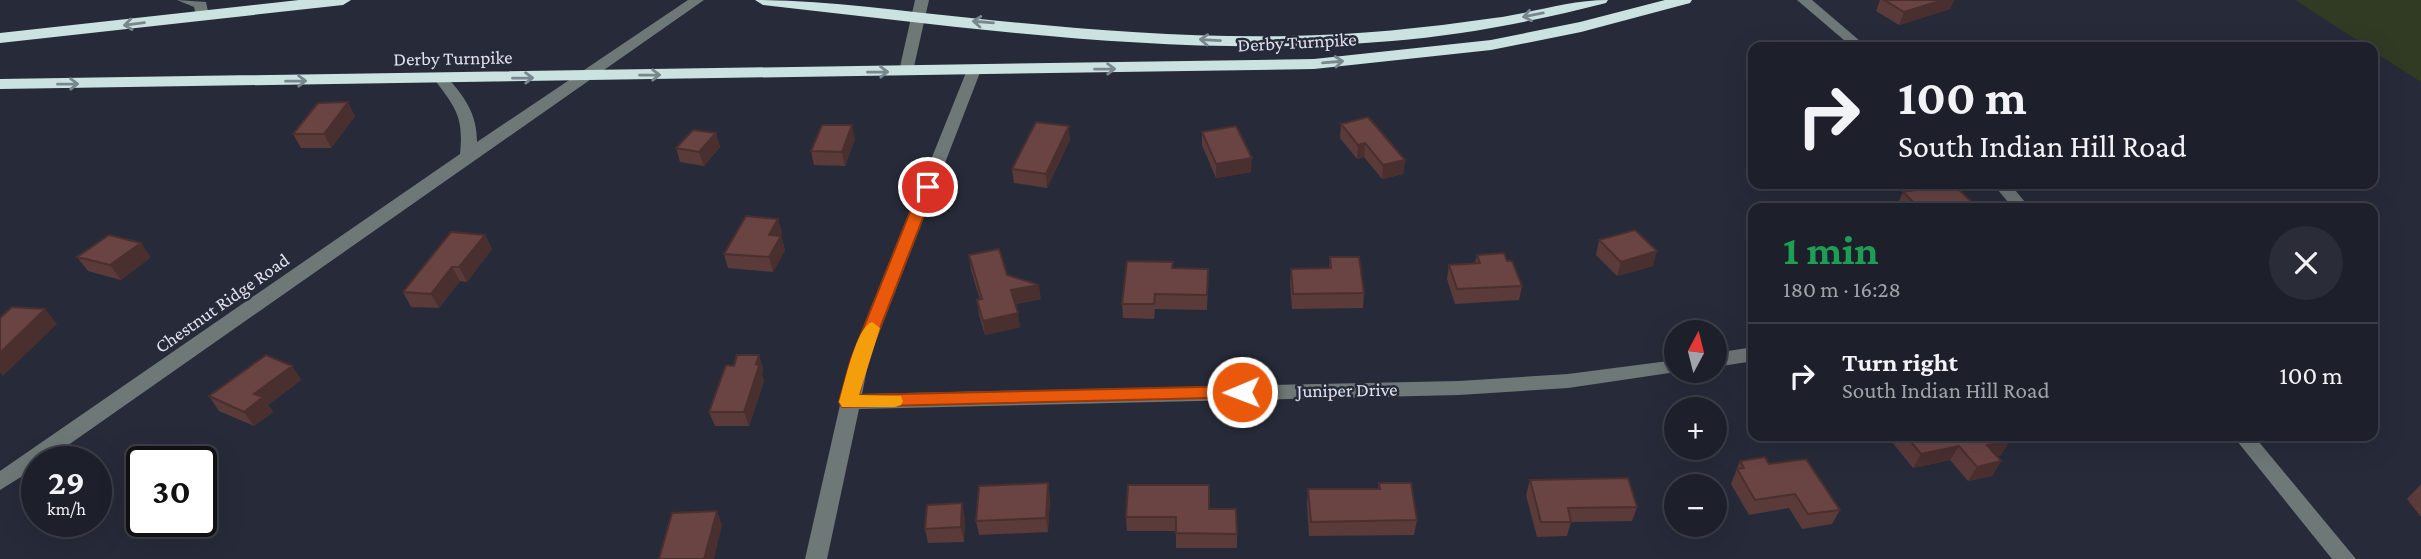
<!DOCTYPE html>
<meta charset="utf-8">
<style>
:root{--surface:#1d202b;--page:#2a2d37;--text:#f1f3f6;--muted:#a0a3a9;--line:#3b3e47}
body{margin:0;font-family:"Crimson Pro",serif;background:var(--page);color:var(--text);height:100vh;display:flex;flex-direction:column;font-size:26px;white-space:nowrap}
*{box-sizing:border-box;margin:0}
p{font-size:23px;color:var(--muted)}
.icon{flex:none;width:38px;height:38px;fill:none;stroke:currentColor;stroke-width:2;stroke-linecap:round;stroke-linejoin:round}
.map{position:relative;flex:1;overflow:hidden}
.sheet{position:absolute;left:1748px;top:203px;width:630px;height:238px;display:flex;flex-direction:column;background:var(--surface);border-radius:14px;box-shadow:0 7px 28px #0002,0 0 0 2px var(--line)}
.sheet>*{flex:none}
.hud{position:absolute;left:1748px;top:42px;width:630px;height:147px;border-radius:14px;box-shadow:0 7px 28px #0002,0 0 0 2px var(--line);background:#1d202b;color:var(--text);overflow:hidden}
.needle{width:46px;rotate:7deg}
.fabs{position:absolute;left:1664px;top:320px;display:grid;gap:14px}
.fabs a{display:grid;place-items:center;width:63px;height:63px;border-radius:50%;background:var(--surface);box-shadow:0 7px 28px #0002,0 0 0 2px var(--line);font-size:35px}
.speed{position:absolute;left:21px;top:446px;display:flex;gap:14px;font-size:35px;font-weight:700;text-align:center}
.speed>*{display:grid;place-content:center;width:91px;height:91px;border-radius:50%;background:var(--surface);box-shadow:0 7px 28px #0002,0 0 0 2px var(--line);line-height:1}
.speed small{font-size:18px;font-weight:400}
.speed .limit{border:4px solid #111;border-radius:10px;background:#fff;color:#111}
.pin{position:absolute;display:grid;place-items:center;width:60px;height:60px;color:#fff;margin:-30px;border:4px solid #fff;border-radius:50%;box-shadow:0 2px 7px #0007}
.me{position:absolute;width:77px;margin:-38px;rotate:269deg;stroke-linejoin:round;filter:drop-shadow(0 0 5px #0008)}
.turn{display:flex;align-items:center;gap:24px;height:147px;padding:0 35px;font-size:32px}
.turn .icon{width:91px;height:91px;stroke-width:2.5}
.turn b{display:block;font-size:49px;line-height:60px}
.round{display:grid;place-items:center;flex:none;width:74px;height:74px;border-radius:37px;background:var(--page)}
.head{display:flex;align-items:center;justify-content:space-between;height:119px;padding:0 35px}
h1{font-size:42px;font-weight:700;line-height:52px;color:#1e9e55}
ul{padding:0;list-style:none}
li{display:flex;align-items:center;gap:21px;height:105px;padding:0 35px;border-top:2px solid var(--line)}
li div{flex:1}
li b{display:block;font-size:26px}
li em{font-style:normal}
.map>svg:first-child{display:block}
</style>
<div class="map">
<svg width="2421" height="559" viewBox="0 0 2421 559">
<rect width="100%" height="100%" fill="#272b39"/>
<path fill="#313a23" d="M2295,0H2421V82L2373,51V47H2368Z"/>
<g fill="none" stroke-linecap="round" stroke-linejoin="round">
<path fill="#6e7877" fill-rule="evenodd" d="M177,0L206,2L209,16L202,20L197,19L194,7Z
M688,0H704L44,462H37V467L0,490V471L460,154C464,116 455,107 434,79L436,76H446C465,97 477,114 477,142Z
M915,0H929L913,71L906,75L899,71Z
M1797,0H1812L1867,47H1852Z
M974,66L981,70L869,359L862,394L1459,381L1568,374L1676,360V371H1683L1568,388L1459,395L859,409L827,559H805L840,405L838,402L842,397L851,359L967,70Z
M1993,184H2010L2030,208H2013Z
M1754,347V361L1715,367V353Z
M2233,436H2254L2356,559H2332Z"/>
<path fill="#cae3e1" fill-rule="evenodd" d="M299,0H351L343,5L0,43V33Z
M755,0C827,0 899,11 971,18C1076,29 1182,38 1288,36C1357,35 1425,28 1494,18C1533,13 1568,0 1608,0L1606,3C1536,21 1464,35 1392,41C1182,59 971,28 763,5Z
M1665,0H1692L1690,3L1581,32L1491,50L1314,69L0,89V79L1314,59L1491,40L1580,22Z"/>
</g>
<path fill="#5b3a3a" d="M1880,0H1954L1950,9L1899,25L1876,11Z
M355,116L331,148H301L293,134Z
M1341,124L1405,160L1403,174L1382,179L1364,157L1357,159L1340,138Z
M1202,132L1251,172L1216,178L1202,145Z
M716,133L720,147L704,166L680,162L676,148Z
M855,139L845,166L814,165L811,151Z
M1070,140L1047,188L1014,183L1012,169Z
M1907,184H1944L1975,208H1898L1897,206L1903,192H1905L1904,191Z
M778,219L782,233L781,236L785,250L773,272L728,268L724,254Z
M485,235L492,249L467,282L460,281L439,308L411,307L403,292Z
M1599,240L1653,266L1617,276L1596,255Z
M969,255L1007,275L1041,299L1016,304L1020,327L985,335L979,315L977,300H980L971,270Z
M1477,255L1507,261L1522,286L1519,300L1455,304L1447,279L1449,265L1475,263Z
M77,257H151L121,280L88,271Z
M1330,257L1364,293L1363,308L1292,309L1290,283L1291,269L1329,268Z
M1173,268L1208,283L1207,310L1155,309L1154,319L1123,318L1122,304Z
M759,355L763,370L762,375L764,381L749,426H715L709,412L734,366Z
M292,366L301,380L268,405L273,412L254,426L219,411L209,396Z
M1895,436H2005L2001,455L1996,456L2001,461L1992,476L1968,481L1950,460L1913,468L1892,442Z
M1740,461L1840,510L1832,524L1802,529L1789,508L1749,515L1731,484Z
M1530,480L1637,507L1632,521L1571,522L1567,536L1537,537L1526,495Z
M1379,483L1417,520L1414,535L1309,536L1307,504L1308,489H1378Z
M2420,485H2421V517L2407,499Z
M1050,498L1048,532L979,535L976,521Z
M1209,509L1237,534V548H1176V531H1127L1126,517Z
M965,518L964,542L928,543L925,529Z"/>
<path fill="#4a2f2f" d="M1943,0H1954L1950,9L1899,25L1904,12Z
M348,102L355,116L331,148L324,134Z
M852,125L855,139L845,166L842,152Z
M1069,126L1070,140L1047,188L1046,174Z
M716,133L720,147L704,166L699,152Z
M1365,143L1364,157L1357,159L1358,145Z
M1252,158L1251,172L1216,178V164Z
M1405,160L1403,174L1382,179L1383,165Z
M778,219L782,233L773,249L769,235Z
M485,235L492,249L467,282L459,267Z
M781,236L785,250L773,272L769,257Z
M141,243L151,257L121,280L110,265Z
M1657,251L1653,266L1617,276L1621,262Z
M452,267L460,281L439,308L431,294Z
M1039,285L1041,299L1013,304L1011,290Z
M45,309L57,324L3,376L0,372V353Z
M1018,313L1020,327L985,335L983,321Z
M759,355L763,370L762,375L764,381L749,426L744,412Z
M292,366L301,380L268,405L273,412L254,426L244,412L254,394Z
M2010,441L2001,455L1978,460L1987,445Z
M1959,446L1950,460L1913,468L1921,454Z
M2001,461L1992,476L1968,481L1977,467Z
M1048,483L1050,498L1048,532L1046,518Z
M962,503L965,518L964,542L961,527Z
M717,511L722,525L714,559H704Z"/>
<path fill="#6a4343" stroke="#4a2f2f" stroke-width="2" d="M1884,0H1943L1904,12Z
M348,102L324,134H293L318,103Z
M1368,117L1405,160L1383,165L1365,143L1358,145L1341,124Z
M1036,122L1069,126L1046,174L1012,169Z
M822,125H852L842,152L811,151Z
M1236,126L1252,158L1216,164L1202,132Z
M693,130L716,133L699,152L676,148Z
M1917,184H1944L1946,186L1953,184L1976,206L1964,208H1919L1903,192L1922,189Z
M2173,204L2178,208H2139Z
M746,216L778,219L769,235L781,236L769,257L724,254Z
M1635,230L1657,251L1621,262L1599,240Z
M451,232L485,235L459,267H452L431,294L403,292Z
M109,235L141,243L110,265L77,257Z
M999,249L1007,275L1039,285L1011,290L1018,313L983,321L977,300L982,299L969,255Z
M1504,253L1507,261H1512L1522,286L1457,289L1449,265L1480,263L1477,255Z
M1330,257H1359L1364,293L1293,294L1291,269L1331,268Z
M1127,261L1173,262L1172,268L1208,269L1207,295L1155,294L1154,304H1122Z
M12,307L45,309L0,353V318Z
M266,355L292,366L254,394L263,397L244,412L209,396Z
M737,355H759L756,364L759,366L744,412H709L726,365L734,366Z
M1906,436H2005L2010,441L1987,445L2001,461L1977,467L1959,446L1921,454Z
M1765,457L1769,464L1806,459L1840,510L1808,514L1795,494L1755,500L1737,469L1744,468L1740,461Z
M1628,478L1637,507L1568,508L1571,522H1541L1530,480Z
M1048,483L1046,518L976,521L979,486Z
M1379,483H1411L1417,520L1311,522L1308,489H1380Z
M1128,485H1209V509H1236L1237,534L1176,533V517H1126Z
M962,503L961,527L925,529L927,505Z
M717,511L704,559H659L672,513Z"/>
<defs><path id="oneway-shaft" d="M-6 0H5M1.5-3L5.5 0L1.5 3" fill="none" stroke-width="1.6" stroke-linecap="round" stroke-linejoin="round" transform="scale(1.75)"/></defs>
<g stroke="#78878d">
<use href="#oneway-shaft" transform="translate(1533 15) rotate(169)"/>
<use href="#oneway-shaft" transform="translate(983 22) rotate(-175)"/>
<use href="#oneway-shaft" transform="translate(134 24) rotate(173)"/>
<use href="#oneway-shaft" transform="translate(1210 40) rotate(-177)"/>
<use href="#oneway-shaft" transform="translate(1333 62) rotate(-5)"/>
<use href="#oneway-shaft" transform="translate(1105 69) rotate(-1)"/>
<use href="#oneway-shaft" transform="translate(878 72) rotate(-1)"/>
<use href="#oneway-shaft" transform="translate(650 75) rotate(-1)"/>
<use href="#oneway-shaft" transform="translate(523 78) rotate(-1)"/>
<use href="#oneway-shaft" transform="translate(296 81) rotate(-1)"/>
<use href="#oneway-shaft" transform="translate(68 84) rotate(-1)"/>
</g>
<path fill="#ea580c" stroke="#983908" stroke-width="2" d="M928,183L935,187L868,359L859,395L1242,386L1249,388L1251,392L1249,397L842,407L839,402L851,359L920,187Z"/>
<path fill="#f59e0b" d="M872,322L880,328L859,395L901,396L903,401L901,405L895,407H842L839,402C844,386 856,327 872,322Z"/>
<g text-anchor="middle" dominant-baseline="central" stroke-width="5" stroke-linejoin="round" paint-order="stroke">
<g font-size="19" fill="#e1e3ed" stroke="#272b39">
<text transform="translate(1297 42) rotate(-3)">Derby Turnpike</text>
<text transform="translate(453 58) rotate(-1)">Derby Turnpike</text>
<text transform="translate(222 303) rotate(-35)">Chestnut Ridge Road</text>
<text transform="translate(1347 390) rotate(-1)">Juniper Drive</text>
</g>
</g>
</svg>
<div class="fabs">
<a><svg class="needle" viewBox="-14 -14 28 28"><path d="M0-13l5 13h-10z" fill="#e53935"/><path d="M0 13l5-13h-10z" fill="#a0a3a9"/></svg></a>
<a>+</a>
<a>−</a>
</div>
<div class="speed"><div>29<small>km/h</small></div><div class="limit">30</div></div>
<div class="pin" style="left:928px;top:187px;background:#d93025"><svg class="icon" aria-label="arrive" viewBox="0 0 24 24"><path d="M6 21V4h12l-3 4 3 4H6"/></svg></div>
<svg class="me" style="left:1242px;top:392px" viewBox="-20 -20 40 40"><circle r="17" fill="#ea580c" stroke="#fff" stroke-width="3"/><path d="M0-11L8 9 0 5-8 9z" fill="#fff"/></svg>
<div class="hud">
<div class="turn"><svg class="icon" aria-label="right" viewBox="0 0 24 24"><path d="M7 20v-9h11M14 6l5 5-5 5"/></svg><div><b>100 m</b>South Indian Hill Road</div></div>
</div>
<section class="sheet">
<div class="head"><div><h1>1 min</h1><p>180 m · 16:28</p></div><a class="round"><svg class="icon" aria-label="close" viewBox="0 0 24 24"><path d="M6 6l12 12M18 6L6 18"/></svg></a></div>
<ul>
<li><svg class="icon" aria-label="right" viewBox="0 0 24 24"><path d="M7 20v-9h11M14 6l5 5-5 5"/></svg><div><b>Turn right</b><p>South Indian Hill Road</p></div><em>100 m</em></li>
</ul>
</section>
</div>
